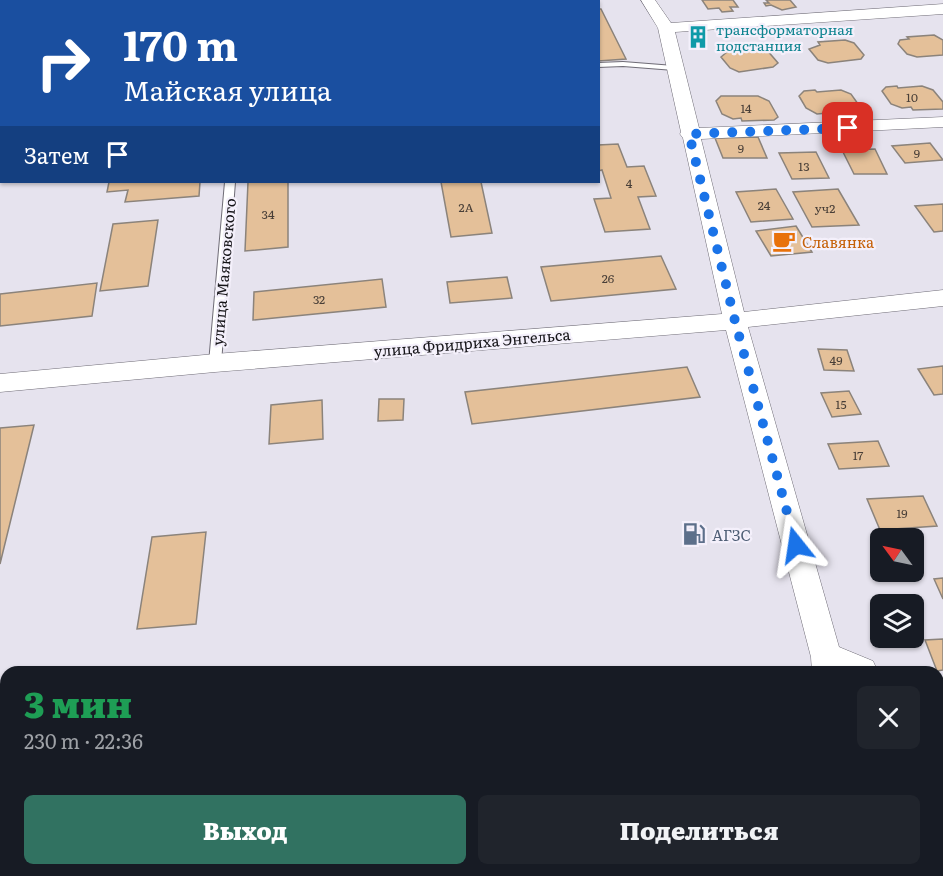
<!DOCTYPE html>
<html lang="ru">
<meta charset="utf-8">
<style>
:root{--surface:#171b24;--page:#20242c;--text:#f1f3f6;--muted:#9ea1a6;--accent:#317261}
body{margin:0;font-family:Literata,serif;background:var(--page);color:var(--text);height:100vh;display:flex;flex-direction:column;font-size:22px;white-space:nowrap}
*{box-sizing:border-box;margin:0}
p{font-size:20px;color:var(--muted)}
.icon{flex:none;width:33px;height:33px;fill:none;stroke:currentColor;stroke-width:2;stroke-linecap:round;stroke-linejoin:round}
.map{position:relative;flex:1;overflow:hidden}
.panel{position:absolute;left:0px;top:666px;width:944px;height:210px;display:flex;flex-direction:column;background:var(--surface);border-radius:18px 18px 0 0;box-shadow:0 2px 4px #0004}
.panel>*{flex:none}
.banner{position:absolute;left:0px;top:0px;width:600px;height:183px;box-shadow:0 2px 4px #0004;background:#1a4fa0;color:#fff;overflow:hidden}
.needle{width:39px;rotate:303deg}
.fabs{position:absolute;left:870px;top:528px;display:grid;gap:12px}
.fabs a{display:grid;place-items:center;width:54px;height:54px;border-radius:9px;background:var(--surface);box-shadow:0 2px 4px #0004;font-size:30px}
.pin{position:absolute;display:grid;place-items:center;width:51px;height:51px;color:#fff;margin:-26px;border-radius:12px;box-shadow:0 3px 9px #0006}
.me{position:absolute;width:66px;margin:-33px;rotate:345deg;stroke-linejoin:round;filter:drop-shadow(0 0 4px #0008)}
.turn{display:flex;align-items:center;gap:21px;height:126px;padding:0 24px;font-size:27px}
.turn .icon{width:78px;height:78px;stroke-width:2.5}
.turn b{display:block;font-size:42px;line-height:51px}
.then{display:flex;align-items:center;height:57px;padding:0 24px;background:#0003;gap:12px;font-size:22px}
.round{display:grid;place-items:center;flex:none;width:63px;height:63px;border-radius:9px;background:var(--page)}
.head{display:flex;align-items:center;justify-content:space-between;height:102px;padding:0 24px}
h1{font-size:36px;font-weight:800;line-height:45px;color:#1e9e55}
.primary-button{display:flex;gap:12px;margin-top:auto;padding:12px 24px}
.primary-button a{flex:1;height:69px;border-radius:9px;background:var(--accent);color:#fff;font-size:24px;font-weight:800;line-height:69px;text-align:center}
.primary-button a+a{background:var(--page);color:var(--text)}
.map>svg:first-child{display:block}
</style>
<div class="map">
<svg width="943" height="876" viewBox="0 0 943 876">
<rect width="100%" height="100%" fill="#e6e3ee"/>
<path fill="#dbd5e7" d="M4,831H6V870H136L135,876H0V854Z"/>
<path fill="#e4c099" stroke="#8b837b" stroke-width="1.5" d="M460,0H566V2L434,1Z
M702,0H733L738,7H730L733,11L722,12L719,8L708,9Z
M766,0H790L796,7L782,10L771,5L766,6L764,3H769Z
M598,9H601L626,59L598,61Z
M934,35L943,40V55L917,57L907,54L898,44L900,40L909,39L907,37Z
M845,40L854,43L864,55L861,59L828,63L818,60L809,49L820,45L818,42Z
M761,47L766,49L778,63L773,67L739,72L730,68L721,57L727,52H734L733,49Z
M897,86L898,88L922,86L933,90L943,102V109L913,110L911,107L902,108L891,104L882,91L886,87Z
M815,90L817,92L841,90L851,94L863,111L861,113L830,115L828,113L817,114L806,108L799,96L804,91Z
M721,96H758L769,101L778,117L774,120L742,121L741,118L733,119L722,114L716,101Z
M758,137L767,158H723L715,138Z
M930,143L943,160L905,163L892,146Z
M618,144L627,167L644,166L656,196L638,197L650,229L605,232L594,199L611,198L602,170L598,171V145Z
M875,149L887,174H854L842,150Z
M816,152L829,178L792,179L779,153Z
M109,182H200L199,196L125,202L128,190L107,192Z
M248,182H288V247L245,251Z
M441,182H481L492,233L451,237Z
M776,189L793,219L751,222L736,192Z
M838,189L859,225L812,227L793,192Z
M943,204V231L934,232L915,206Z
M158,220L148,286L100,291L113,224Z
M796,226L812,252L771,256L756,231Z
M661,256L676,289L551,301L541,267Z
M507,277L512,298L450,303L447,282Z
M382,279L386,307L253,320L254,292Z
M97,283L92,316L0,326V294Z
M818,349L847,350L854,371L824,370Z
M943,366V394L934,395L918,369Z
M687,367L700,397L472,424L465,392Z
M849,391L861,414L832,417L821,393Z
M379,399H404L403,420L378,421Z
M322,400L323,439L269,444L271,405Z
M34,425L0,564V428Z
M878,441L889,466L839,469L828,444Z
M923,496L937,526L880,530L867,499Z
M206,532L196,624L137,629L152,537Z
M943,578V599L934,579Z
M943,639V670L937,671L925,640Z
M938,759H943V817L938,800Z
M252,870H328V876H252Z"/>
<g fill="none" stroke-linecap="round" stroke-linejoin="round">
<g stroke="#6f6c76" stroke-width="2">
<path id="service" d="M250,0H258V2H250Z
M413,0H421V2H414Z
M0,41H2L0,46Z
M623,62L674,66L678,68L674,70L623,66L598,67V63Z
M0,119H2V125H0Z
M225,182H235L221,363L215,367L209,363Z
M100,870H116V876H100Z"/>
</g>
<g stroke="#6f6c76" stroke-width="1">
<path id="minor" d="M641,0H655L671,23L943,4V14L675,32L699,128L943,117V127L701,139L744,312L943,290V306L748,327L839,647L873,661L878,672H812L811,657L726,330L215,372L0,392V374L215,354L722,314L683,138L680,134L681,132L658,28Z
M938,688L943,690V723L938,721Z
M380,870H416V876H380Z
M867,870H903L905,876H869Z"/>
</g>
<use href="#service" fill="#fff" fill-rule="evenodd"/>
<use href="#minor" fill="#fff" fill-rule="evenodd"/>
</g>
<g fill="none" stroke-linecap="round" stroke-linejoin="round">
<path stroke="#1a73e8" stroke-width="10" stroke-dasharray="0 18" d="M796,545L735,321L689,134L848,128"/>
</g>
<defs>
<g id="building-bare" transform="scale(1.8)"><path d="M-4-6H4V6H1V3H-1V6H-4ZM-2.5-4.3h1.7v1.8h-1.7ZM.8-4.3h1.7v1.8H.8ZM-2.5-1h1.7V.8h-1.7ZM.8-1h1.7V.8H.8Z" fill="#0f9aa8" stroke="#f4f0fb" stroke-width="2.5" paint-order="stroke"/></g>
<g id="cafe-bare" transform="scale(1.8)"><path d="M-5.5-4.5H6V0H3Q3 3.5 0 3.5H-2.5Q-5.5 3.5-5.5 0ZM3-3.2v2h1.7v-2ZM-6 4.5H4V6H-6Z" fill="#e8710a" stroke="#f4f0fb" stroke-width="2.5" paint-order="stroke"/></g>
<g id="fuel-bare" transform="scale(1.8)"><path d="M-5.5-6h7V0h2V4h1.3V-2.5L3-4.5l.8-.8L6-3V5H2.5V1h-1V6h-7ZM-4.2-4.7v3.2H.2V-4.7Z" fill="#5c6f8a" stroke="#f4f0fb" stroke-width="2.5" paint-order="stroke"/></g>
</defs>
<g fill-rule="evenodd">
<use href="#building-bare" x="698" y="37"/>
<use href="#cafe-bare" x="784" y="241"/>
<use href="#fuel-bare" x="694" y="534"/>
</g>
<g text-anchor="middle" dominant-baseline="central" stroke-width="4.5" stroke-linejoin="round" paint-order="stroke">
<g font-size="12" fill="#493f38">
<text x="912" y="97">10</text>
<text x="746" y="108">14</text>
<text x="741" y="148">9</text>
<text x="917" y="153">9</text>
<text x="804" y="166">13</text>
<text x="629" y="183">4</text>
<text x="764" y="205">24</text>
<text x="466" y="207">2А</text>
<text x="825" y="208">уч2</text>
<text x="268" y="214">34</text>
<text x="608" y="278">26</text>
<text x="319" y="299">32</text>
<text x="836" y="360">49</text>
<text x="841" y="404">15</text>
<text x="858" y="455">17</text>
<text x="902" y="513">19</text>
</g>
<g font-size="14" fill="#0d838f" stroke="#f4f0fb" text-anchor="start">
<text x="716" y="29">трансформаторная<tspan x="716" dy="16">подстанция</tspan></text>
</g>
<g font-size="15" fill="#c56008" stroke="#f4f0fb" text-anchor="start">
<text x="802" y="241">Славянка</text>
</g>
<g font-size="15" fill="#151418" stroke="#f4f0fb">
<text transform="translate(223 272) rotate(-85)">улица Маяковского</text>
<text transform="translate(472 342) rotate(-5)">улица Фридриха Энгельса</text>
</g>
<g font-size="15" fill="#4e5e75" stroke="#f4f0fb" text-anchor="start">
<text x="712" y="534">АГЗС</text>
</g>
</g>
</svg>
<div class="fabs">
<a><svg class="needle" viewBox="-14 -14 28 28"><path d="M0-13l5 13h-10z" fill="#e53935"/><path d="M0 13l5-13h-10z" fill="#9ea1a6"/></svg></a>
<a><svg class="icon" aria-label="layers" viewBox="0 0 24 24"><path d="M12 4l9 5-9 5-9-5zM3 14l9 5 9-5"/></svg></a>
</div>
<div class="pin" style="left:848px;top:128px;background:#d93025"><svg class="icon" aria-label="arrive" viewBox="0 0 24 24"><path d="M6 21V4h12l-3 4 3 4H6"/></svg></div>
<svg class="me" style="left:796px;top:545px" viewBox="-20 -20 40 40"><path d="M0-17L14 15 0 8-14 15z" fill="#1a73e8" stroke="#fff" stroke-width="4"/></svg>
<div class="banner">
<div class="turn"><svg class="icon" aria-label="right" viewBox="0 0 24 24"><path d="M7 20v-9h11M14 6l5 5-5 5"/></svg><div><b>170 m</b>Майская улица</div></div>
<div class="then">Затем<svg class="icon" aria-label="arrive" viewBox="0 0 24 24"><path d="M6 21V4h12l-3 4 3 4H6"/></svg></div>
</div>
<section class="panel">
<div class="head"><div><h1>3 мин</h1><p>230 m · 22:36</p></div><a class="round"><svg class="icon" aria-label="close" viewBox="0 0 24 24"><path d="M6 6l12 12M18 6L6 18"/></svg></a></div>
<div class="primary-button"><a>Выход</a><a>Поделиться</a></div>
</section>
</div>
